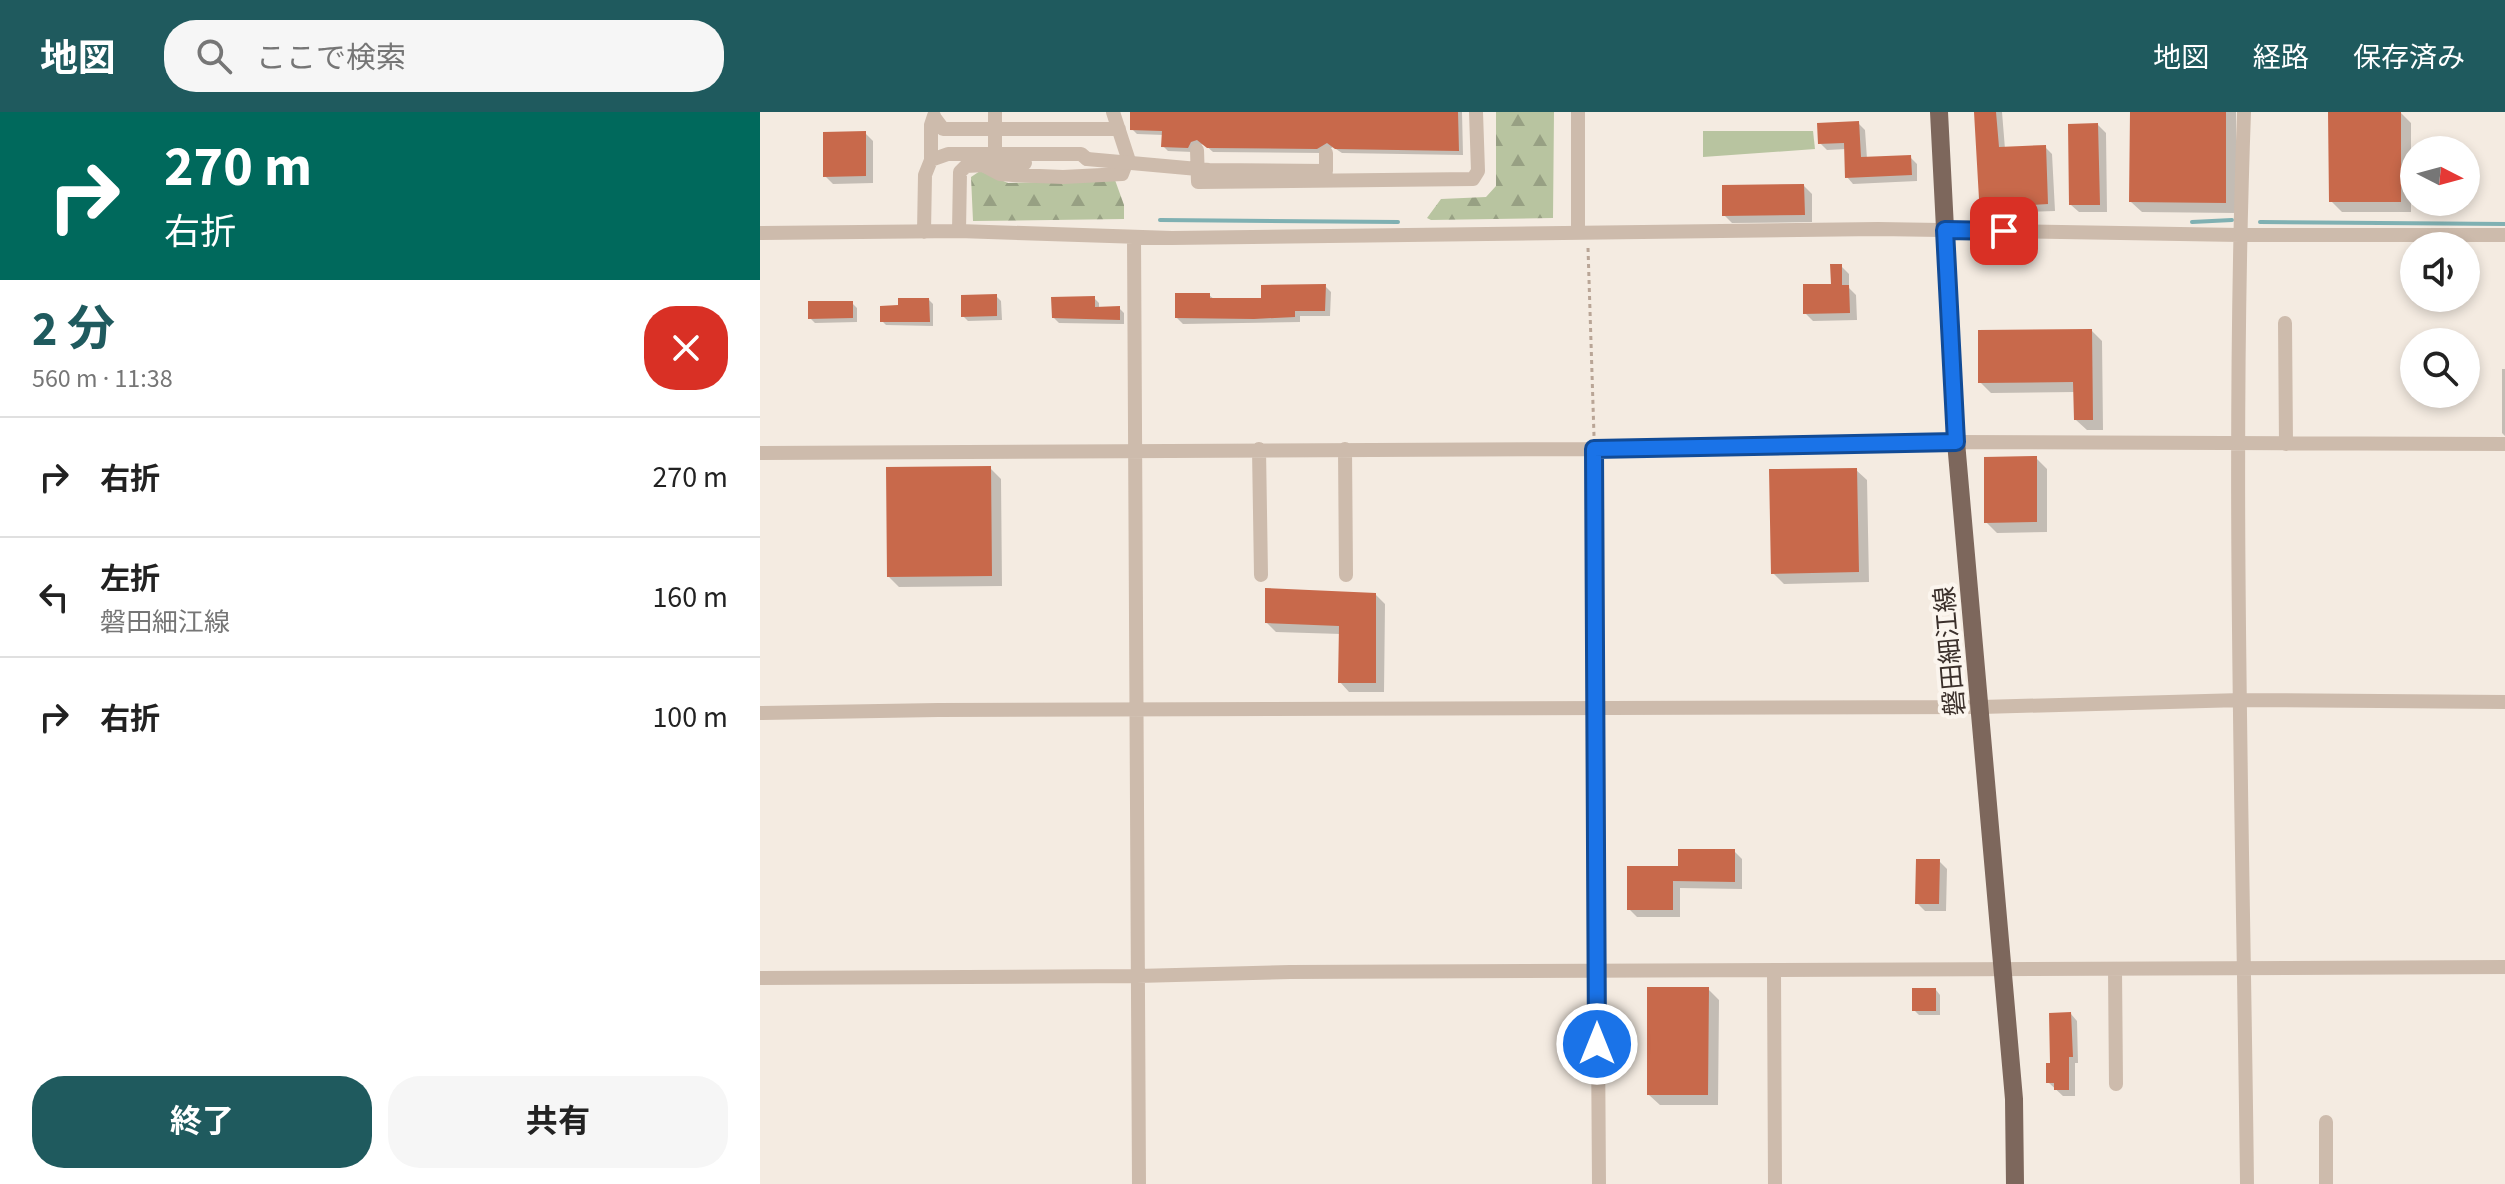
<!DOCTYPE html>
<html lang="ja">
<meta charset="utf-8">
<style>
:root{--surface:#fff;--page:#f6f6f6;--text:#222;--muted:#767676;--line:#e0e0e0;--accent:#1f5a5e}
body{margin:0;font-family:"Source Sans 3","Noto Sans JP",sans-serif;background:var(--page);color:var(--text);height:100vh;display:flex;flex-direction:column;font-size:30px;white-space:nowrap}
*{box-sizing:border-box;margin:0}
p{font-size:26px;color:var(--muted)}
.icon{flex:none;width:44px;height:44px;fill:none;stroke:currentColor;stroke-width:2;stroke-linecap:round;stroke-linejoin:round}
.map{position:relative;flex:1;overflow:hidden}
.side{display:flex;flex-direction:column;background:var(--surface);width:760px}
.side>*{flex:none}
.top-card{background:#00695c;color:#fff;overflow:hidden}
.needle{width:52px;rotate:96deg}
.controls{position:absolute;left:1640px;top:24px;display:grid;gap:16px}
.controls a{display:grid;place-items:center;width:80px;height:80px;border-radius:50%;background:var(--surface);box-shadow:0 4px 12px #0003;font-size:40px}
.pin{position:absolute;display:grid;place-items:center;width:68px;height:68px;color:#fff;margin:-34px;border-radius:16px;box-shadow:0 4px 12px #0006}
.me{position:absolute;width:88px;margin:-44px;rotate:0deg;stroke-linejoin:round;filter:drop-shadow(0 0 6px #0008)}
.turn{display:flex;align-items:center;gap:28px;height:168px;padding:0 32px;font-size:36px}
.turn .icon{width:104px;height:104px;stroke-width:2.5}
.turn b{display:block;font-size:56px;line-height:68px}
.round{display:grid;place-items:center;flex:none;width:84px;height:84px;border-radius:32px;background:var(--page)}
.headline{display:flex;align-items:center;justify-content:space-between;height:136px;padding:0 32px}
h1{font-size:48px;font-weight:700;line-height:60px;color:var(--accent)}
.action{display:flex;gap:16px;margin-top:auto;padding:16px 32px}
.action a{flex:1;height:92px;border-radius:32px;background:var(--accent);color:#fff;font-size:32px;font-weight:700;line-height:92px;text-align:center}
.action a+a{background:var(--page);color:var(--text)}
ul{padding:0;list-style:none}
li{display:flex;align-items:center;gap:24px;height:120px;padding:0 32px;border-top:2px solid var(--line)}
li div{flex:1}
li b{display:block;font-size:30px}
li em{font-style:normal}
header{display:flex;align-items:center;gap:48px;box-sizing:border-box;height:112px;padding:0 40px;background:var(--accent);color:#fff}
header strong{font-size:38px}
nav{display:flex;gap:44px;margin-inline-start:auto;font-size:28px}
.search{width:560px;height:72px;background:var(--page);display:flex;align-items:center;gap:20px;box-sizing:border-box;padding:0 28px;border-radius:32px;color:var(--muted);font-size:30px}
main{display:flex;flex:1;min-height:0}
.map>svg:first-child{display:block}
</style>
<header>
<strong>地図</strong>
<div class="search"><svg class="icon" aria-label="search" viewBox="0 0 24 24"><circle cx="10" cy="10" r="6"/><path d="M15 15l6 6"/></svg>ここで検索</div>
<nav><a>地図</a><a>経路</a><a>保存済み</a></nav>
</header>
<main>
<section class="side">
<div class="top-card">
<div class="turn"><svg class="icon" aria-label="right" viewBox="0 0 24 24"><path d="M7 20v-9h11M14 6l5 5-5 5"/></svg><div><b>270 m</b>右折</div></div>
</div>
<div class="headline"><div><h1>2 分</h1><p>560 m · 11:38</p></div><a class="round" style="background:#d93025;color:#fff"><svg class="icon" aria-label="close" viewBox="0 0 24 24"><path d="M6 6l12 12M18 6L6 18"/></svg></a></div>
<ul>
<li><svg class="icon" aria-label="right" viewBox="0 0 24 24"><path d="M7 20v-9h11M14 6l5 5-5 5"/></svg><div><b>右折</b></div><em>270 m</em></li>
<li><svg class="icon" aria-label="left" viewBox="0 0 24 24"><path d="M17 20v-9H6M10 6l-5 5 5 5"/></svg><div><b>左折</b><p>磐田細江線</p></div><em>160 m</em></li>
<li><svg class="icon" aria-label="right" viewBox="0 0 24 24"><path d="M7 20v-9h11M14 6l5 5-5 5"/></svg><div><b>右折</b></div><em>100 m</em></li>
</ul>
<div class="action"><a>終了</a><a>共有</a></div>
</section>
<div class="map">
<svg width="1745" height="1072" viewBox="0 0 1745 1072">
<defs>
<pattern id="forest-firs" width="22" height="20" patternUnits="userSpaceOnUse" patternTransform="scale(2)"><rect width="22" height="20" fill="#b8c4a0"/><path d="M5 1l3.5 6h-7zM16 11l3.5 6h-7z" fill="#97a083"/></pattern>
</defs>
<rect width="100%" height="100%" fill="#f4ebe1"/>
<path fill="#b8c4a0" d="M943,19H1053L1055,37L943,45Z"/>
<path fill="url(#forest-firs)" d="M736,0H794L793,106L671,108L667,106L681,87L726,85L736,74Z
M220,59L248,71L355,68L364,93V107L213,109L211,65Z"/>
<path fill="#0003" d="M372,0H702L703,43L582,41L573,35L562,41L453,40L444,32L436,34L433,40L408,39L403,34L404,23L377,22L372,17Z
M1216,0H1242L1245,37L1285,35L1292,42L1295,99L1268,100L1259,92L1228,94L1221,86Z
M1372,0H1476V101L1382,100L1371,90Z
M1640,0L1651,11V100H1582L1571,89Z
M1098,11L1105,18L1107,47L1150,45L1157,52V69L1093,72L1087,65L1086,37L1067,38L1060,31Z
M1338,13L1346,21L1347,100H1319L1311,93Z
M105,21L113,29V71L73,72L65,64Z
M1044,74L1052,82V110L972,111L964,103Z
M1081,154L1089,162V176L1096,183L1097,208L1053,209L1045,201L1073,174Z
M565,174L571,180L570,204H540V210L423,212L417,206L449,183L455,188H503Z
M236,184L241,189L242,208L208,209L203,204Z
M334,186L339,191V196H359L364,201V212L299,211L294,206Z
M169,188L173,192V214L126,213L122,209Z
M92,191L97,196V210L55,211L50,206Z
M1332,219L1342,229L1343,318H1327L1316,308L1315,280L1231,281L1220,270Z
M1742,257H1745V324L1742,321Z
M1276,346L1287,357V420L1237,421L1226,410Z
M230,356L241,367L242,474L139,475L129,465Z
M1096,358L1107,368L1109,470L1024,472L1013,461Z
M616,483L625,492L624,580H589L580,570L581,522L516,520L507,511Z
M974,739L982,747V777L920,776V805H877L869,797L920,756Z
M1179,749L1187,757L1186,799H1165L1157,791Z
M948,877L959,888L958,993H900L889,983Z
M1176,878L1180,883V903H1159L1154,898Z
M1311,902L1317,909L1318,951H1315V984H1303L1288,970Z"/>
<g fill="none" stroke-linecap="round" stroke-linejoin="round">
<path stroke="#7fb0b2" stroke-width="4" d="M400,108L638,110
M1432,110L1472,108
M1500,110L1745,112"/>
</g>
<path fill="#c8694b" d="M370,0H698L699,39L575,37L567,31L557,37L447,36L437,28L431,30L428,36L401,35L402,19L370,18Z
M1214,0H1236L1239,35L1286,33L1288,92L1258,94V85L1219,87Z
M1370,0H1466V91L1369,90Z
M1568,0H1641V90H1569Z
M1099,9L1101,45L1151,43L1152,63L1085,66L1084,31L1058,32L1057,11Z
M1338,11L1340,93H1309L1308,12Z
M106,19V64L63,65V20Z
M1044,72L1045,103L962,104V73Z
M1070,152H1082V173H1089L1090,201L1043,202V172H1071Z
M566,172L565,199H535V205L494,207L415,206V181H450V186H501V173Z
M237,182V204L201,205V183Z
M335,184V195L360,194V208L292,206L291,185Z
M138,186H169L170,210H120V194L138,193Z
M48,189H93V206L48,207Z
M1332,217L1333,308H1314L1313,270L1218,271V218Z
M1277,344V410L1224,411V345Z
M231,354L232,464L127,465L126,355Z
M1097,356L1099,460L1011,462L1009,357Z
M505,476L616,481V571H578L579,514L505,511Z
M918,737H975V770L913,769V798H867V754H918Z
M1156,747H1180L1179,792H1155Z
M887,875H949L948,983H887Z
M1152,876H1176V899H1152Z
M1311,900L1313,945H1309V978H1294V971H1286V951H1290L1289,901Z"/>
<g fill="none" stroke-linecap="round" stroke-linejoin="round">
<path stroke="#b9a596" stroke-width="3" stroke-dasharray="4 4" stroke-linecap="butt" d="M828,136L834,324"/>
<path stroke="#cdbbac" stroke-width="14" d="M818,0V120
M1484,0C1471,357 1483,715 1487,1072
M174,5L183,17H359
M235,42V0
M171,48V13L174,4
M225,54L240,62L253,63L303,65L362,62L368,46L353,0
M199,119L200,60L206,54L265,51
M164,120L165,63L171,48L188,42H321L327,47
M0,121L199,119L412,126L1118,117L1479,123H1745
M374,125L379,1072
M1525,211L1526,332
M499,337L501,463
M585,337L586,463
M834,337L839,1072
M0,341L834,337L1196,330L1745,332
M0,601L178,598L1221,595L1482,588L1745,590
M1355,857L1356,972
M1014,860L1015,1072
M0,866L377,864L530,860L1745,855
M1566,1072V1010"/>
<path stroke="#7d675c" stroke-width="18" d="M1179,0L1196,330L1254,987L1255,1072"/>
<path stroke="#cdbbac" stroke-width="14" d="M437,38L438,70L713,67L718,59L716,0
M327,47L449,58L566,59V41"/>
</g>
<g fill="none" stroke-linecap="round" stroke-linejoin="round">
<g stroke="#114b97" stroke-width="20">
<path id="route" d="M837,932L834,337L1196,330L1185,118L1244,119"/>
</g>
<use href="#route" stroke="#1a73e8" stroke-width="14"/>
</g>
<g text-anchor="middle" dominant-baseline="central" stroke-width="8" stroke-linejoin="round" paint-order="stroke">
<g font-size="26" fill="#3b302b" stroke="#fbf5ee">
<text transform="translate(1190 539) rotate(-95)">磐田細江線</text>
</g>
</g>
</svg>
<div class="controls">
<a><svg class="needle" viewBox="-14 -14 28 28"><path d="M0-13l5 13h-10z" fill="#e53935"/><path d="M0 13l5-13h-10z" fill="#767676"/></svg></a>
<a><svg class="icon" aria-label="sound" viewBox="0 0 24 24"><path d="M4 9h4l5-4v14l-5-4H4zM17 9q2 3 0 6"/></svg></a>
<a><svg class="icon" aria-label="search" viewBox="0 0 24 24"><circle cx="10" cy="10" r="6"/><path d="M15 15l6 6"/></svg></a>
</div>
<div class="pin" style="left:1244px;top:119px;background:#d93025"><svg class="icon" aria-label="arrive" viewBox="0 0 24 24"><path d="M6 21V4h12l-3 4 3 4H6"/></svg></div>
<svg class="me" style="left:837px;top:932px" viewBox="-20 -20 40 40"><circle r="17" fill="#1a73e8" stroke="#fff" stroke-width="3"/><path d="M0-11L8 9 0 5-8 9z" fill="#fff"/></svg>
</div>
</main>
